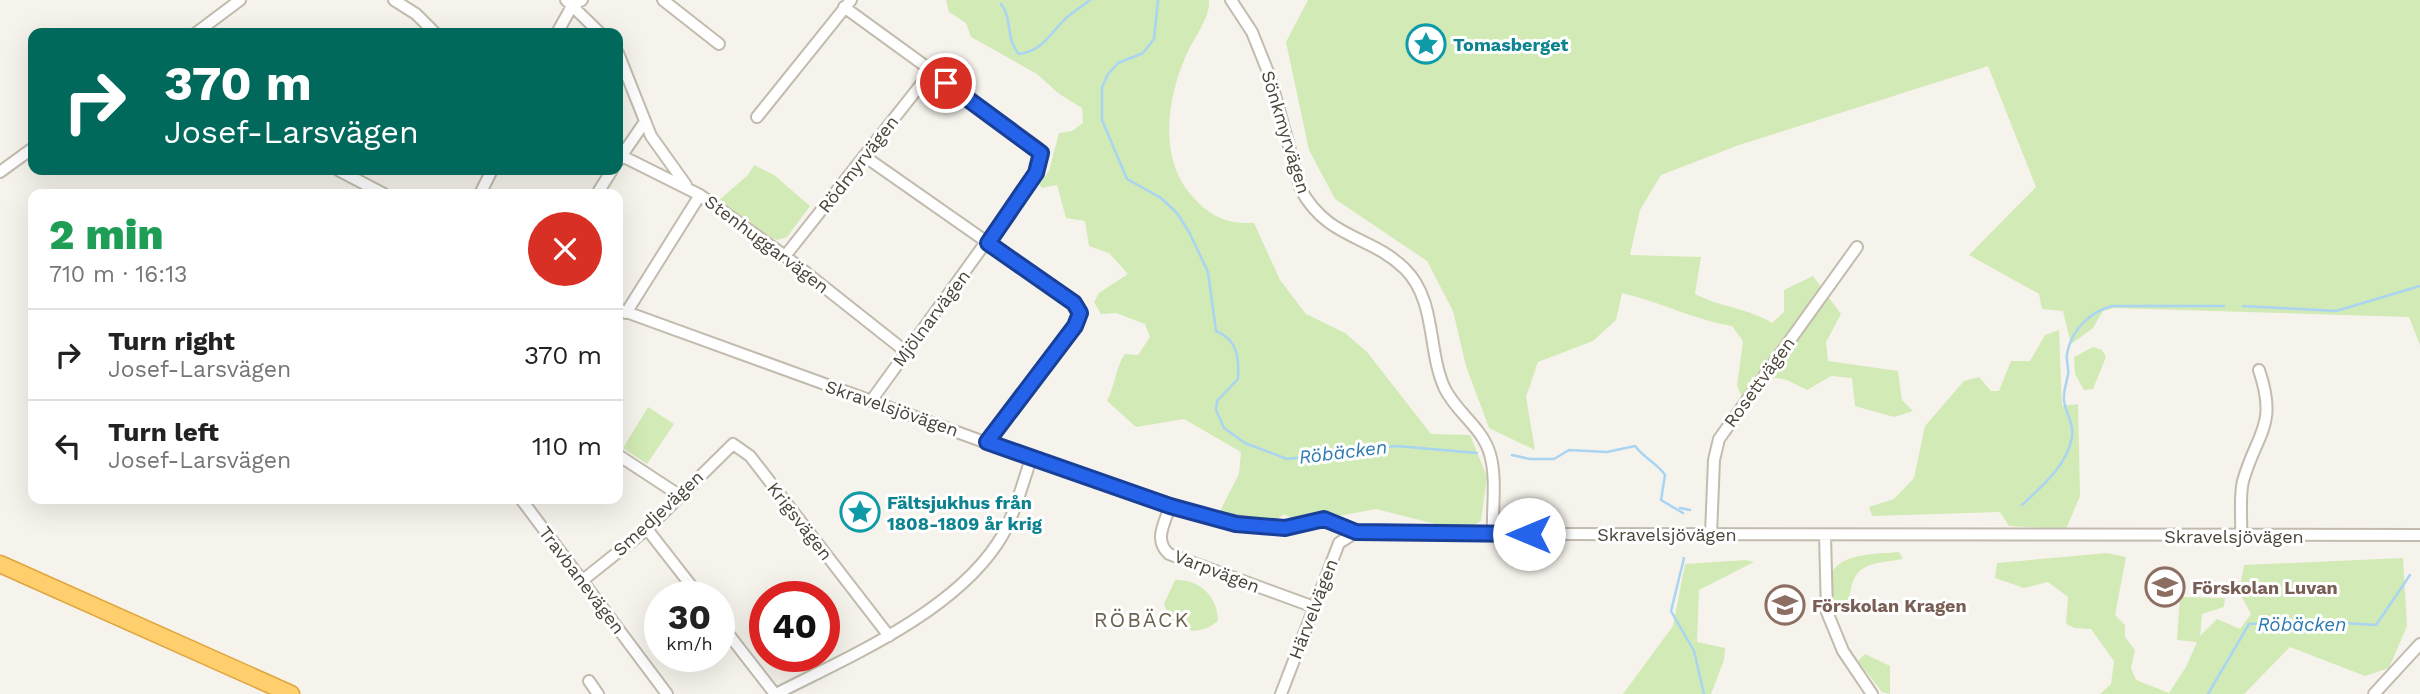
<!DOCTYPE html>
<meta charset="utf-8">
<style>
:root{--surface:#fff;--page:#f2f2f2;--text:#222;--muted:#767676;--line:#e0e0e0}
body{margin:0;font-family:"Work Sans",sans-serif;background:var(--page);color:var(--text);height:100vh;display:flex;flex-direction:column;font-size:26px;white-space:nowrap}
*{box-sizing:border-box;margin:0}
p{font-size:23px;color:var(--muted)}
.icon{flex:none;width:38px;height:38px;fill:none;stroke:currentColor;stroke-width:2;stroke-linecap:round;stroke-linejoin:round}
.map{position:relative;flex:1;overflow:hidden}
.panel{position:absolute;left:28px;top:189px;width:595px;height:315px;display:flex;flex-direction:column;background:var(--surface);border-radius:14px;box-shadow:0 7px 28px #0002}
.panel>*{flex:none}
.hud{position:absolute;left:28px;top:28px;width:595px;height:147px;border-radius:14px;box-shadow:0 7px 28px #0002;background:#00695c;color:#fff;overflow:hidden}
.speed{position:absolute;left:644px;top:581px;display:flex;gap:14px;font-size:35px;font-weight:700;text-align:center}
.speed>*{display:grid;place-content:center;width:91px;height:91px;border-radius:50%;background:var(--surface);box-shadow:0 7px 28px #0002;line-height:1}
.speed small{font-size:18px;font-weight:400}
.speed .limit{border:10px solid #d22;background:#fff;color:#111}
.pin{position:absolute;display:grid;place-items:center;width:60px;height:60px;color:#fff;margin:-30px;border:4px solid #fff;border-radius:50%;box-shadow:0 2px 7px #0007}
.me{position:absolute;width:77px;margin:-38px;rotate:270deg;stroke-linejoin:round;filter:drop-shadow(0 0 5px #0008)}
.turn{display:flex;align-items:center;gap:24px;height:147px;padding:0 21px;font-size:32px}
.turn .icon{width:91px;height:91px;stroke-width:2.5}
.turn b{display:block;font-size:49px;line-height:60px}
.round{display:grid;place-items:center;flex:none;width:74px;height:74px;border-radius:37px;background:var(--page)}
.headline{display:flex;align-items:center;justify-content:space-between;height:119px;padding:0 21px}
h1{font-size:42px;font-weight:800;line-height:52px;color:#1e9e55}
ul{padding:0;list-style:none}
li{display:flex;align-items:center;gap:21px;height:91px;padding:0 21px;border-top:2px solid var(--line)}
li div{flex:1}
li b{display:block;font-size:26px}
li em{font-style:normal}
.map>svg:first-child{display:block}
</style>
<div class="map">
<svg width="2420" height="694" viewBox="0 0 2420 694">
<rect width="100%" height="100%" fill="#f6f3ec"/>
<path fill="#d2eab5" d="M946,0H1209C1211,14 1196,36 1189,49C1167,95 1157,158 1193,197C1211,217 1227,224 1254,223L1280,280L1306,314L1345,333L1367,352L1431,434L1470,435L1487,477L1481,521L1472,526L1451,528L1376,509L1338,516L1325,514L1297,521L1284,514L1272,523L1219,513L1239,474L1241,452L1184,419L1136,427L1107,401C1114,388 1118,361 1125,354L1138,355L1150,337L1145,324L1116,313L1101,314L1094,302L1099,293L1128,274L1109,253L1089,246L1085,221L1066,218L1057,185L1042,188L1039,184L1049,171L1059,133L1072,131L1083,123L1082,108L1058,93L1037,74L971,37L966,23L949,12Z
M1308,0H2420V345L2409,317L2114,308L2103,311L2093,328L2071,344L2063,311L2042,309L2039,294L1969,255L2036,187L1988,66L1739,145L1661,175L1640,210L1630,255L1701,257L1695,294C1720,307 1748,308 1772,323L1784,312V290L1813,276L1841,314L1826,342L1828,361L1898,371L1902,400L1913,411L1894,417L1855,406L1852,378L1831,376L1807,390L1787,380L1760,375L1742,397L1737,386L1743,341L1732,326C1695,320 1660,302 1622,293L1616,320L1593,341L1538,362L1526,397L1535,450L1489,428L1466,366L1453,311L1427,261L1335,199L1309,150L1286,42Z
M754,165L774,175L810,206L787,237L777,240L763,234L751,222L717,202L748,175Z
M2059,330L2062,406L2078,404L2080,496L2066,529L2009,526L2000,512L1872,516L1869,507L1894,499L1914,478L1925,426L1964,381L1979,377L1991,391H1999L2011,361H2030L2045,335Z
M2093,347L2102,350L2106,357L2093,389L2084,390L2075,374L2074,357Z
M648,407L674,424L647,464L623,448Z
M1899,552L1903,559C1866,565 1852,563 1849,604L1829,600C1829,593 1828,585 1830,578C1836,552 1879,554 1899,552Z
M2107,553L2126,557L2115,615L2125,625V637L2135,650L2131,668L2136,680L2169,693L2186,667L2197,642L2177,640L2180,597L2225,598L2224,607L2202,614L2200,636L2217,619L2240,629L2251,614L2239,592L2244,565L2403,558L2407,626L2389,668L2365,676L2290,647L2244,694H2100L2111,684L2114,661L2091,629L2075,628L2066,624L2068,597L2048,582L2024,588L1995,578L1997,563Z
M1746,560L1754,562L1699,590L1697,642L1725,648L1724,660L1711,694H1623L1673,626L1685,564Z
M1175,580C1199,579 1218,596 1218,621C1196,639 1173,631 1164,604Z
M1865,654L1890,666V694L1882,692L1858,661Z"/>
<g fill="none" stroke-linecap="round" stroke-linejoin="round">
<path stroke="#a9d4f2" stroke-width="2.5" d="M1158,0L1154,39L1143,53L1118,63L1108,74L1102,87V120L1127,179L1161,198L1177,213L1189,232L1208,272L1216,331C1238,340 1239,357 1238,379L1217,401L1216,410L1224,428L1245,443L1287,459L1397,446L1477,453
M1001,4C1013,19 1005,39 1019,54C1041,51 1048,37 1063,21C1071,13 1081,7 1090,0
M2243,306L2336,311L2420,286
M1512,455L1530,459H1554L1569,450L1607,452L1635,446C1646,460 1657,463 1665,475L1661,500L1683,513
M2022,505C2042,486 2067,466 2072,437C2074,423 2066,414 2064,401C2063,391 2066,385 2068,375C2069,368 2066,361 2067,354C2071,330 2090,312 2112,306H2224
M1680,508L1690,510
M1684,558L1671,611L1694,651L1704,694
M2208,694L2249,624L2313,621L2376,625L2410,575"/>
<g stroke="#c2bbae" stroke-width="14">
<path id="minor" d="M394,0L416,14L435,33
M566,0L600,33
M663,0L719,44
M1231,0L1252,32L1270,77L1301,190C1329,240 1369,234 1405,269C1437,301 1427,351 1445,389C1457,413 1482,427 1490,454C1497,479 1492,508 1493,534
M844,7L1038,148L1041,158L1036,173L871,401
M196,33L240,0
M557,33L572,6L582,0
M618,53L651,136L686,185
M757,117L851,0
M618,154L700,195L785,256L905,351
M864,156L1074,303L1080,313L1075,326L987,442
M618,161L644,123
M338,170L384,194
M0,172L33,148
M480,194L492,170
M597,194L612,170
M785,256L930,73
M618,309L1031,459L1207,516L1275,528L1324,519L1356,532L1442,534L2420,535
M626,313L700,195
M618,455L679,495
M521,499L667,694
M1170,506C1165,523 1153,540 1169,554L1314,607
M647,529L700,597
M1711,534L1714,460L1719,439L1857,247
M1825,535L1827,612L1843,651L1872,694
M2241,536C2242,519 2239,498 2243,481C2257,432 2278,426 2259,370
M583,580L647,529L733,444L750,456L889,636
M719,622L775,694
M589,681L598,694
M776,694C850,656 950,614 997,544C1013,521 1022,485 1031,459
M1281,694L1339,543L1356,532
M2374,694L2420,644"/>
</g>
<g stroke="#e0a43c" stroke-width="19">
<path id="highway" d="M0,564L291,694"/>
</g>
<use href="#minor" stroke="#fff" stroke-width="10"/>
<use href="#highway" stroke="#ffcf6e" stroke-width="16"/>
</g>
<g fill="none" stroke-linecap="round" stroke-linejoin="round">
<g stroke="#184099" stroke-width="18">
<path id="route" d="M946,83L1041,153L1036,173L988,243L1074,303L1080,313L1075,326L987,442L1170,506L1236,524L1285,528L1324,519L1356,532L1529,534"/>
</g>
<use href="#route" stroke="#2563eb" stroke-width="12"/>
</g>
<defs>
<g id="sight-ring" transform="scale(2.0125)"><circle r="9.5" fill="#fff" stroke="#0f9aa8" stroke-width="1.5"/><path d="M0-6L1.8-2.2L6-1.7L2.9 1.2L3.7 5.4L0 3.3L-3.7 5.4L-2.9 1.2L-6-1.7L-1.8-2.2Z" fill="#0f9aa8"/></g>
<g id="school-ring" transform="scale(2.0125)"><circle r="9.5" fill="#fff" stroke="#8d6e63" stroke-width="1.5"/><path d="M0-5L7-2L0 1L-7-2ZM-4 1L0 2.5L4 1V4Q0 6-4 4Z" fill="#8d6e63"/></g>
</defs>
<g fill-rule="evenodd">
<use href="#sight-ring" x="1426" y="44"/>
<use href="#sight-ring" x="860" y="512"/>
<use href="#school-ring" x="2165" y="587"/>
<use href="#school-ring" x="1785" y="605"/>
</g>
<g text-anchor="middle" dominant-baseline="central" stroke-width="6" stroke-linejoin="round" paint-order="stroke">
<g font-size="18" font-weight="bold" fill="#0d838f" stroke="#fff" text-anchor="start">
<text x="1453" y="44">Tomasberget</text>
<text x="887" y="502">Fältsjukhus från<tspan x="887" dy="21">1808-1809 år krig</tspan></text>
</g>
<g font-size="18" fill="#4b4439" stroke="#fff">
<text transform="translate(1286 132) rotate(73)">Sönkmyrvägen</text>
<text transform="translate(858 164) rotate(-52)">Rödmyrvägen</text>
<text transform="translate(767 244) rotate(37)">Stenhuggarvägen</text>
<text transform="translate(931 318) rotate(-53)">Mjölnarvägen</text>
<text transform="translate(1759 382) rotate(-54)">Rosettvägen</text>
<text transform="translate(892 408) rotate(19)">Skravelsjövägen</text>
<text transform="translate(658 513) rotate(-43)">Smedjevägen</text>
<text transform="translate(800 521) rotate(52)">Krigsvägen</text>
<text x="1667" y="534">Skravelsjövägen</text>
<text x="2234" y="536">Skravelsjövägen</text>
<text transform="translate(1217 571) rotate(21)">Varpvägen</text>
<text transform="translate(582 580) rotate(53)">Travbanevägen</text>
<text transform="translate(1313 609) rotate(-69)">Härvelvägen</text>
</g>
<g font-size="18" font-weight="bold" fill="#785e54" stroke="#fff" text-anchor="start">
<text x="2192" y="587">Förskolan Luvan</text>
<text x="1812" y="605">Förskolan Kragen</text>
</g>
<g font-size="19" font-style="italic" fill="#2e7ab2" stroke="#fff">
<text transform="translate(1343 452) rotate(-7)">Röbäcken</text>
<text x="2302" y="624">Röbäcken</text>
</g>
<g font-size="21" letter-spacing="2" fill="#6e6250" stroke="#fff">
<text x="1142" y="619">RÖBÄCK</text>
</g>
</g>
</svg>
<div class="speed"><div>30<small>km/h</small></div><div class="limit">40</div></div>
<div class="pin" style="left:946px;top:83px;background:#d93025"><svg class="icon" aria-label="arrive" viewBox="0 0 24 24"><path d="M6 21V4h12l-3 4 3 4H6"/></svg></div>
<svg class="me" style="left:1529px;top:534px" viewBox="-20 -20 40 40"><circle r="19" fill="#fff"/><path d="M0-13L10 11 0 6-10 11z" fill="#2563eb"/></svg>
<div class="hud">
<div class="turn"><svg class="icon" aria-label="right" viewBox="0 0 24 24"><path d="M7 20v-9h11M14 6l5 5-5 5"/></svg><div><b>370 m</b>Josef-Larsvägen</div></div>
</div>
<section class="panel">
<div class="headline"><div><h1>2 min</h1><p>710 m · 16:13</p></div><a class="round" style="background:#d93025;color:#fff"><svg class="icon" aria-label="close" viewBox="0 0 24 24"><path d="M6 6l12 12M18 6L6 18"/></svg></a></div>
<ul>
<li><svg class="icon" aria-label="right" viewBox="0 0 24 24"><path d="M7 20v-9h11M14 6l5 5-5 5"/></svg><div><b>Turn right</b><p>Josef-Larsvägen</p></div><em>370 m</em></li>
<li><svg class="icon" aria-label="left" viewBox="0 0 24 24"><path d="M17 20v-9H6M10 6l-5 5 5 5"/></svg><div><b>Turn left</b><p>Josef-Larsvägen</p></div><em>110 m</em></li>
</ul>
</section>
</div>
